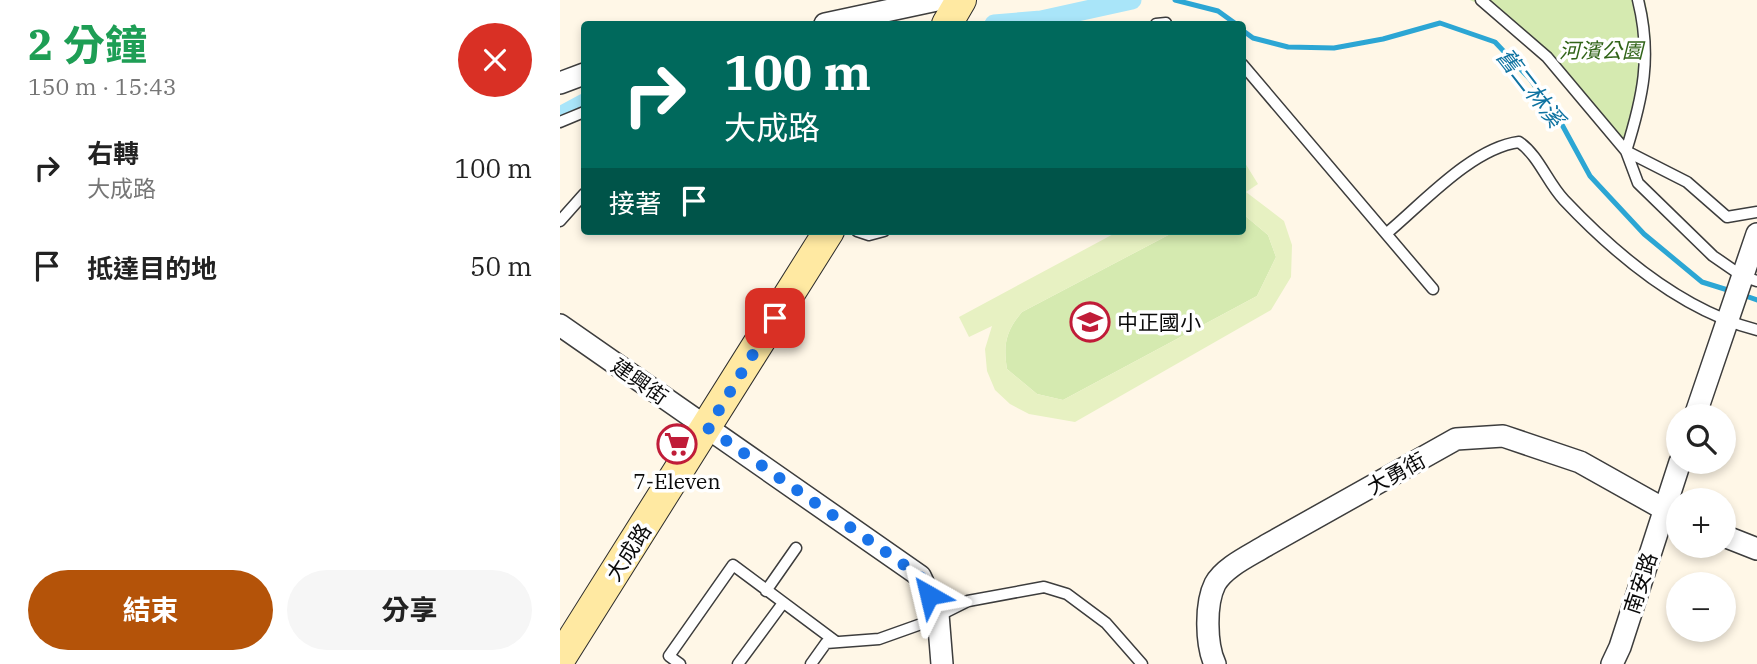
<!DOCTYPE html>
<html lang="zh-TW">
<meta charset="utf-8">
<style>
:root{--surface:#fff;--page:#f6f6f6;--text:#222;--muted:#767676;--accent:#b45309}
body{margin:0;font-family:"IBM Plex Serif","Noto Sans TC",serif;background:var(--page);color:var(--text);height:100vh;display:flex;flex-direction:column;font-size:26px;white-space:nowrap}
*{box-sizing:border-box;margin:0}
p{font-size:23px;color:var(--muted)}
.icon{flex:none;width:38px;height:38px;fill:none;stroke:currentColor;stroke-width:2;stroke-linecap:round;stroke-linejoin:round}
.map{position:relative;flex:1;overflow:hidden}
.drawer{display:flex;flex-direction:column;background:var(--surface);width:560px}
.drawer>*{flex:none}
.banner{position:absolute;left:21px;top:21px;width:665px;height:214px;border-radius:7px;box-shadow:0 4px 10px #0003;background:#00695c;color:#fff;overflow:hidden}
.controls{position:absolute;left:1106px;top:404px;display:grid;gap:14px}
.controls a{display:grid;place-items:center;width:70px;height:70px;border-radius:50%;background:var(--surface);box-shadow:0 4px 10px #0003;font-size:35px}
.pin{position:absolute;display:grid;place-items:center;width:60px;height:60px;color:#fff;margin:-30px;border-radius:14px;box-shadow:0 4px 10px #0006}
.me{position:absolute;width:77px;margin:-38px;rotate:323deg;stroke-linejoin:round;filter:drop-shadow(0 0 5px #0008)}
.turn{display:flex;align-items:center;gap:24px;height:147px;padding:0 28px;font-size:32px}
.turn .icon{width:91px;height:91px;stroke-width:2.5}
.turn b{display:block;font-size:49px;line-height:60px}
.then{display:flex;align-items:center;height:66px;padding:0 28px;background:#0003;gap:14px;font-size:26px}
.round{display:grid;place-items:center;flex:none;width:74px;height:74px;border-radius:37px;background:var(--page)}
.headline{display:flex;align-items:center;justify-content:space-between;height:119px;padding:0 28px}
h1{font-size:42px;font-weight:700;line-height:52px;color:#1e9e55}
.button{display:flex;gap:14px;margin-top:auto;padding:14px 28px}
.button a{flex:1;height:80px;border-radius:42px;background:var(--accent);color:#fff;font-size:28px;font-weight:700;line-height:80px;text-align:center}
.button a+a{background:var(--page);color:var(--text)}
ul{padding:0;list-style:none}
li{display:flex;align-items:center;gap:21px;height:98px;padding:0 28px}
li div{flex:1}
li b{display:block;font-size:26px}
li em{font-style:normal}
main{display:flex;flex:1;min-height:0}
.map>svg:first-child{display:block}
</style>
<main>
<section class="drawer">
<div class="headline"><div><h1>2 分鐘</h1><p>150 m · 15:43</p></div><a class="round" style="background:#d93025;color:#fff"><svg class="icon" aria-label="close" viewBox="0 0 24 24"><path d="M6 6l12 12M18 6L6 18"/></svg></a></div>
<ul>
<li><svg class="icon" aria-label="right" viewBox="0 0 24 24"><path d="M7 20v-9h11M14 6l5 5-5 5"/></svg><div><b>右轉</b><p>大成路</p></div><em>100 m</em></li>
<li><svg class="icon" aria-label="arrive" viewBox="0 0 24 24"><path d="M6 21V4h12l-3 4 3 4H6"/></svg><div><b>抵達目的地</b></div><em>50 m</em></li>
</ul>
<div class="button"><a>結束</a><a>分享</a></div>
</section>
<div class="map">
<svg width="1197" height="664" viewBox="0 0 1197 664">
<rect width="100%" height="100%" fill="#fff7e7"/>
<path fill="#d5eab0" d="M910,0H1085C1098,54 1088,105 1069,156L939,13Z
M683,214L708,235L716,257L697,296L503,400L477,394L447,369C443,344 446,331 462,312L616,231H682Z"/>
<path fill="#e7f1c2" d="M685,163L698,184L686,192L724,221L732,245L731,277L711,310L515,422L469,414L450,404L435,390L427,371L425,349L432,326L409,337L399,317L559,231H616L462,312C446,331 443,344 447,369L477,394L503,400L697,296L716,257L708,235L683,214Z"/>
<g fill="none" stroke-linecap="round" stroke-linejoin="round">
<path stroke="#2ca6d4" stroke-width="5" d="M615,0L658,11L676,24
M682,30L693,38L728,47L774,48L823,39L880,23L935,42L970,79L1000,121L1030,176L1084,234L1142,282L1171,291
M1180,294L1197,300"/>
<path stroke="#a9e5f9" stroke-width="19" d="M434,24L481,20L572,0
M0,116L24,103"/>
<g stroke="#3d3d3d" stroke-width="13">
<path id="lane" d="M921,0L987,57L1066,151L1078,183L1153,256L1182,276L1197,281
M1078,0C1092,56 1083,97 1066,151L1127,182L1167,217L1197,212
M596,24L606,23
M682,64L873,289
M0,122L24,112
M0,221L24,194
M297,231L309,235L324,231
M827,233C863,203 912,148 959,142C979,156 987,182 1004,200C1056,255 1123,311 1197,330
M206,591L236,548
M120,664L109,656L173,565L275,641
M178,664L223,603
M251,664L266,643L319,639L364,623L408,601L484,587L507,594L546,623L582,664"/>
</g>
<g stroke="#3d3d3d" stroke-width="24">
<path id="street" d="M265,24L377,0
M0,83L24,74
M0,325L360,576L378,614L382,664
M1135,416L1197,234
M1164,536L1197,549
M655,664C646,645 645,604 655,584C664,567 691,555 707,545L896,439L943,436L1020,462L1118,517
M1052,664L1060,647L1120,462"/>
</g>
<g stroke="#2c2c2c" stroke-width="32">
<path id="secondary" d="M387,24L401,0
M0,659L269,231"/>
</g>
<use href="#lane" stroke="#fff" stroke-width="10"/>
<use href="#street" stroke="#fff" stroke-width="21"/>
<use href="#secondary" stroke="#ffe9a2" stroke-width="30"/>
</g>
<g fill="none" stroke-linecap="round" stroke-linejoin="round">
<path stroke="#1a73e8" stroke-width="12" stroke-dasharray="0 21.6" d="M215,318L148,428L360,576L369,595"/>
</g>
<defs>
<g id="school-ring" transform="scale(2.0125)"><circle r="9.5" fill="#fff" stroke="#c01c38" stroke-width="1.5"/><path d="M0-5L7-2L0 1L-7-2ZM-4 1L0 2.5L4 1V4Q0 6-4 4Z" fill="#c01c38"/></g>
<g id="supermarket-ring" transform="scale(2.0125)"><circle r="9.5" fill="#fff" stroke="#c01c38" stroke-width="1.5"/><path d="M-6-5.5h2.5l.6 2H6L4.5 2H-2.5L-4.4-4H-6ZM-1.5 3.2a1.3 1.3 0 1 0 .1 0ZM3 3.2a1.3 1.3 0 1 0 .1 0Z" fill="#c01c38"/></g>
</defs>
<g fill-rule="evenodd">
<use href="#school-ring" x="530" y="322"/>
<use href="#supermarket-ring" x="117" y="444"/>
</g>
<g text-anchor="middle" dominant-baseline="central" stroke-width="7" stroke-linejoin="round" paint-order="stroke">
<g font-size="21" font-style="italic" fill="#316418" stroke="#fff">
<text x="1041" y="50">河濱公園</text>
</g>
<g font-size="21" fill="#0a0a0a" stroke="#fff" text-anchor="start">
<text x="557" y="322">中正國小</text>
<text x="117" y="481" text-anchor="middle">7-Eleven</text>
</g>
<g font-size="21" fill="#0a0a0a" stroke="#fff">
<text transform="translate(80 381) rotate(35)">建興街</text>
<text transform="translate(836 473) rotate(-29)">大勇街</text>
<text transform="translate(68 552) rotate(-57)">大成路</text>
<text transform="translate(1080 583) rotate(-72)">南安路</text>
</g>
<g font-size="23" font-style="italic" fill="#0f73a1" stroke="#fff">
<text transform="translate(971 87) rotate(52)">舊二林溪</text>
</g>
</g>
</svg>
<div class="controls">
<a><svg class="icon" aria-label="search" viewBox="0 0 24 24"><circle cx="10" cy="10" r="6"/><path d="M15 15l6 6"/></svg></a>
<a>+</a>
<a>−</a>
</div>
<div class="pin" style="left:215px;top:318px;background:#d93025"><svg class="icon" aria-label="arrive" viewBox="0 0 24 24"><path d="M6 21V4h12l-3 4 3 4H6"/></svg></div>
<svg class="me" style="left:369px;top:595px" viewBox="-20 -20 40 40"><path d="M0-17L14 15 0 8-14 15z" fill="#1a73e8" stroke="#fff" stroke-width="4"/></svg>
<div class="banner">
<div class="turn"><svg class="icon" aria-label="right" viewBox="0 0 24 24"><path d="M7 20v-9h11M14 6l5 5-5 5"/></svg><div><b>100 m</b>大成路</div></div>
<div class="then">接著<svg class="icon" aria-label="arrive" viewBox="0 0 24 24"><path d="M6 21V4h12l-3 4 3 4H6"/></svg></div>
</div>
</div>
</main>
